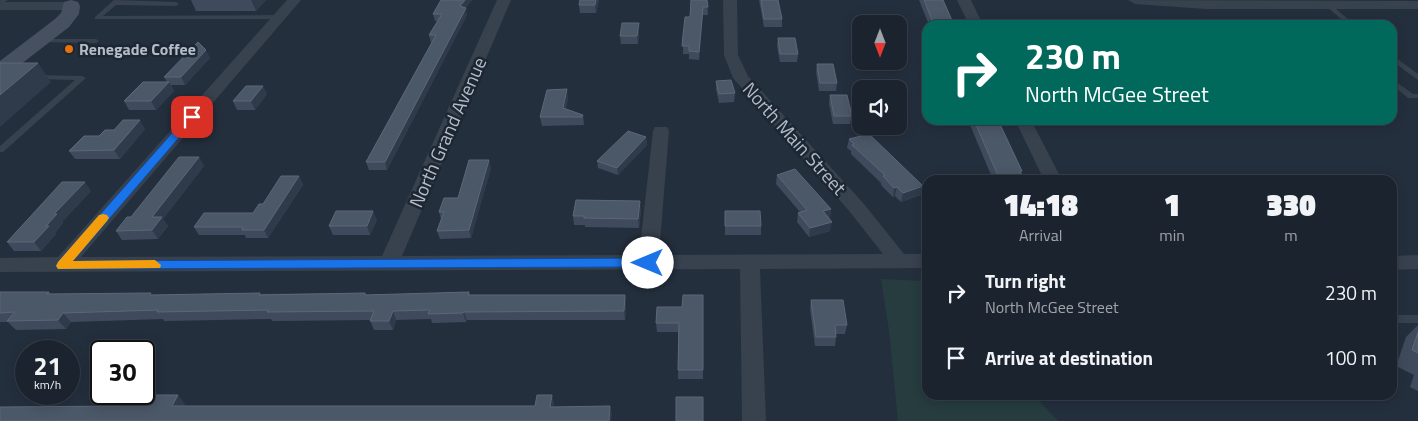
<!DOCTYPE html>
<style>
:root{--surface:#1b232e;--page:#242b36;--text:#f1f3f6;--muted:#a0a4aa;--line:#39404a}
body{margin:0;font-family:"Titillium Web",sans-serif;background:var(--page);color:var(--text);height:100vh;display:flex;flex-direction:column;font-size:19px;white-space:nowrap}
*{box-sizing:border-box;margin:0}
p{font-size:16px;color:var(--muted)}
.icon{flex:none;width:28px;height:28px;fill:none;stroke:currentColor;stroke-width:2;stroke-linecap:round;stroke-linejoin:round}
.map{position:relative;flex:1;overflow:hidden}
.sheet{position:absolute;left:922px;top:175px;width:475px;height:225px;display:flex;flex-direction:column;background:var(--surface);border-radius:15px;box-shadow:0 2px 12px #0003,0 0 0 1px var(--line)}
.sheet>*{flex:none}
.hud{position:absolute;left:922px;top:20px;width:475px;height:105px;border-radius:15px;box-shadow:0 2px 12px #0003,0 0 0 1px var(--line);background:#00695c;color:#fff;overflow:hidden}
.needle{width:32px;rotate:180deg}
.buttons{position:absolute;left:852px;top:15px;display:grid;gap:10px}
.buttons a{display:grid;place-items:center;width:55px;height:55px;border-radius:10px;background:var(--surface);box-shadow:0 2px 12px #0003,0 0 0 1px var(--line);font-size:25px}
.speed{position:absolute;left:15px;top:340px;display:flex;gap:10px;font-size:25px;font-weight:700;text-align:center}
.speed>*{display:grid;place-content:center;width:65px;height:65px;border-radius:50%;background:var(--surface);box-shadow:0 2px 12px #0003,0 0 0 1px var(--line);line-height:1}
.speed small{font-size:12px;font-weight:400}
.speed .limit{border:2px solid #111;border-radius:8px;background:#fff;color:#111}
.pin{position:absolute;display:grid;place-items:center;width:42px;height:42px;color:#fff;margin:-21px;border-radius:10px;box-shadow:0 2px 8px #0006}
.me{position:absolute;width:55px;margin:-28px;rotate:270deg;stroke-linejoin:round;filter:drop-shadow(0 0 4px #0008)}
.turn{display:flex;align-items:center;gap:18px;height:105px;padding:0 20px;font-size:22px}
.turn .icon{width:65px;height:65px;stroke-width:2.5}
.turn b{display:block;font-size:35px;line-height:42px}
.eta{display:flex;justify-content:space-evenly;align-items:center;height:85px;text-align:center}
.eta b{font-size:30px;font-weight:800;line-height:35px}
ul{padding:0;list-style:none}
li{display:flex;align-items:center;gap:15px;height:65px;padding:0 20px}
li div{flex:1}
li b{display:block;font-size:19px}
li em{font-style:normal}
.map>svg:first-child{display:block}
</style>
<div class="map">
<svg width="1418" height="421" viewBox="0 0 1418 421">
<rect width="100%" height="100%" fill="#242f3e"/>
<path fill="#263c3f" d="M881,279L925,281L927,283L928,395H1034L1058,421H898L889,331Z"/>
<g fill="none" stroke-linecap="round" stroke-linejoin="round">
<path fill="#38414e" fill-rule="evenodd" d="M0,0H8L0,5Z
M114,0L176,2L179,4L176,6L116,5L103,16L279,15L282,17L279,19H95V17Z
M1326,4H1330L1355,25H1348L1326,6Z
M41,39H96L99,41L96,43L39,42L38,41Z
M1392,55L1418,74V80L1392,61Z
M34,75L82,76L86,78L3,152H0V146L75,80L37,79H34Z
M1392,79L1413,94H1418V98H1408L1392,85Z
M1392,315H1418V323H1392Z"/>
<path fill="#38414e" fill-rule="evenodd" d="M287,0H301L81,257L382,256L497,0H511L402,256L639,255L653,131L655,127H667L669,131L659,255L883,254L850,212L733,78L724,55L723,0H737L738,55L748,76L864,204L904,254H928V268L760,269L766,421H742L740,269L0,272V258L58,257Z
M957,0H971L983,25H969Z
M1128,0L1418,1V9H1206L1135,4Z
M0,2H71L78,6L71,10H0Z
M1015,120H1031L1062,180H1044Z
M1418,255V269L1392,270V256Z"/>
<path fill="#465061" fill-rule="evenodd" d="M71,0L78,2L80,6L79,14L69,27L7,75L0,77V61L55,19L61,13L64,2Z"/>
</g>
<path fill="#3f4b5c" d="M191,0H266L256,11H196Z
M441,0H472L465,8L467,15L387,170H369L366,162L432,43H431L429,35L438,21H435L433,14Z
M599,0L596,13H580L579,5Z
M707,0L708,15H703L699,60L689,59V54H683V35L690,17Z
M759,0H778L782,19V27H764Z
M919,0H943L954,25H929Z
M639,31L638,44H621L620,36Z
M778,38L798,54L797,62H780L777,46Z
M210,58L185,85H171L174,91L156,110H129L124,101L167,82L164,77Z
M817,64L837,83L836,91H819L816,72Z
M716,81L735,93L734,102L719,103L716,89Z
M267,94L255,110H237L233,101Z
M830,95L852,116L850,124H833L829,104Z
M568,98L566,109L583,115L584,125L542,126L540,117Z
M968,120H998L1022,171L1021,173L1023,178V180H993Z
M145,129L120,159H75L69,151L99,136Z
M646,137L647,145L618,175L598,168L597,161Z
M849,139L923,186L921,195L901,202L895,196L893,197L881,185V183L851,154V151L847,148Z
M199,157L204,166L163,219L168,226L158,239L122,240L116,231Z
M491,168L471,238L440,239L437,231L441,219L439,212L458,198Z
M777,175L831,209L830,218H829L830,231L809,237L797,222L798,213L800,212L776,184Z
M299,176L303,185L268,238H246L245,235H199L194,227L253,213L263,204Z
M91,191L62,222L63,223L55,233L56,234L41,251H14L7,242Z
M641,210L639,228L585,227V225H574L573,216Z
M725,211L761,226V235H725Z
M377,220L370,235H333L329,226Z
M0,292H49L51,294L153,295L365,293L366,295L469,292L470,295H625L626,304L625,320H467L466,322L432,323L431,319L396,320L393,330H374L370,320L272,321L271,319L164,321L163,319L71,322L66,329L16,330L8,322H0Z
M703,295V379H678V332H657L656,323Z
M811,300L847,325L845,334H836V337L835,346H815L810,309Z
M1418,325V391L1410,387L1414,375L1396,366L1406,337Z"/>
<path fill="#2f3b4b" d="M251,0H266L256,11Z
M465,0H472L462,13L460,6Z
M596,0H599L596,13L595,5Z
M703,7V15L699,60V52Z
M466,8L467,15L387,170L385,162Z
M639,23V31L638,44L637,36Z
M206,50L210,58L185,85L181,77Z
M38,63L51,82L0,127V95Z
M169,82L174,91L156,110L151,101Z
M263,86L267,94L255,110L251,101Z
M567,89L568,98L564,117L563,108Z
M140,120L145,129L120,159L114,150Z
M646,137L647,145L618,175L617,168Z
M199,157L204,166L163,219L168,226L158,239L152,230V217Z
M489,160L491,168L471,238L469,230Z
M299,176L303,185L268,238L264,230Z
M85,182L91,191L62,222L63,223L55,233L56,234L41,251L34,242L54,214Z
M923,186L921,195L901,202L903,193Z
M897,187L895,196L893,197L894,188Z
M640,201L641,210L639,228L638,219Z
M831,209L830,218L822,220L823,211Z
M373,211L377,220L370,235L367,226Z
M832,222L830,231L809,237L810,228Z
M625,295L626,304L625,320L624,311Z
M393,311L396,320L393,330L389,321Z
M464,312L467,320L466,322L463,313Z
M63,313L71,322L66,329L58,320Z
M178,395L185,404L179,415L172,406Z
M552,395L554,404L552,416L550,407Z
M610,406L612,415L611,421H609Z"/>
<path fill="#4b5868" stroke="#5c6777" d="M441,0H465L460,6L466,8L385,162H366L436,35H429L442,14H433Z
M580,0H596L595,5H579Z
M691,0H707L708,7H703L699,52L689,51V46H682L683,35L685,17H690Z
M761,0H778L782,19H764Z
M924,0H943L954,25H934Z
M622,23H639L637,36H620Z
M778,38H795L798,54H780Z
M198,42L206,50L181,77H164Z
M0,63H38L0,95Z
M817,64H833L837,83H820Z
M731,80L735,93L719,94L716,81Z
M143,82H169L151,101H124Z
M246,86H263L251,101H233Z
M567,89L563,108L583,115L582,117H540L547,90Z
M830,95H847L852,116H834Z
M123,120H140L114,150L69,151L84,136H99L105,130H114Z
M974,120H998L1022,171H1020L1023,178H999Z
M628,131L646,137L617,168L597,161Z
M869,134L923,186L903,193L897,187L894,188L883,176L885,175L852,145L854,144L849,139Z
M179,157H199L152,217H162L152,230L116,231L127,217H131Z
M469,160H489L469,230L437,231L444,212H439L444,198H458Z
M795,169L831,209L823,211L832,222L810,228L798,213L807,210L777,175Z
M281,176H299L264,230H242L243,227H194L204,213H253L259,204H263Z
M62,182H85L54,214H57L46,226H49L34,242H7Z
M576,200L640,201L638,219L584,218V216H573Z
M336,211H373L367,226H329Z
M725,211H760L761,226H725Z
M0,292H49L47,294L151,293L150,295L260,293L259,295L365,293V295L469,292L468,295H625L624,311L464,312L463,313L428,314L430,310L393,311L389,321H370L374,311L267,312L268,310L157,312L158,310L63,313L58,320L7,321L15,312L0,313Z
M683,295H703V370H678L679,323H656L657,307H682Z
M811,300H843L847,325H835L836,337H816Z
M1418,332V353L1412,350Z
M144,392H147L145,395H178L172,406H535L537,395H552L550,407L610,406L609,421H0V407L120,406L128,394H144Z
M676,397H703V421H676Z"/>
<path fill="#1a73e8" stroke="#114b97" d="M192,114L195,115V119L73,261L648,258L654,263L648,267L58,269L56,266L58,262L188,115Z"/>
<path fill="#f59e0b" d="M103,214L107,215L109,218L107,221L73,261L155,260L161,265L160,268L58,269L56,266L58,262L99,215Z"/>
<circle fill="#e8710a" stroke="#1d2633" stroke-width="2" cx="69" cy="49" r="5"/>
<g text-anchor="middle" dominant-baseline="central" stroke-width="5" stroke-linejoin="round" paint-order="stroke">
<g font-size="16" font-weight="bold" fill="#b4bcc9" stroke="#1d2633" text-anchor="start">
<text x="79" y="49">Renegade Coffee</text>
</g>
<g font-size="19" fill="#b4bcc9" stroke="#1d2633">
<text transform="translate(447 132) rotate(-66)">North Grand Avenue</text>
<text transform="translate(795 138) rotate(48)">North Main Street</text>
</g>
</g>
</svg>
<div class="buttons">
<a><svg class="needle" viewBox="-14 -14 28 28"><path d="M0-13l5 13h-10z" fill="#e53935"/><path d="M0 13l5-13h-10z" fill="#a0a4aa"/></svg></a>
<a><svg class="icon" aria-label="sound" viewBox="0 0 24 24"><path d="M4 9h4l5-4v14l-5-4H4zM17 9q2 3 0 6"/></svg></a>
</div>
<div class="speed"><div>21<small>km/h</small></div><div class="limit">30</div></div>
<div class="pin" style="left:192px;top:117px;background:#d93025"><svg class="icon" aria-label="arrive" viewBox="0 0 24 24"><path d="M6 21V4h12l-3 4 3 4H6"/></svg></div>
<svg class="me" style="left:648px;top:263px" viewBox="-20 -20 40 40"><circle r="19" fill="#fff"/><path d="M0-13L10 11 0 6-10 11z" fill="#1a73e8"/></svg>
<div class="hud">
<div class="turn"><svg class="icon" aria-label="right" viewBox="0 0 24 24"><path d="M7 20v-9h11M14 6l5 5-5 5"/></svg><div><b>230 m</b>North McGee Street</div></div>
</div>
<section class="sheet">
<div class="eta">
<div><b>14:18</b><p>Arrival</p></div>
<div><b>1</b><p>min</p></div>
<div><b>330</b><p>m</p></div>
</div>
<ul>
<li><svg class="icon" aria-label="right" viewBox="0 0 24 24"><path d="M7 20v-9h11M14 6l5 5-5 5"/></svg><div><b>Turn right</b><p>North McGee Street</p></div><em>230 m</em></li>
<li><svg class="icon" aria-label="arrive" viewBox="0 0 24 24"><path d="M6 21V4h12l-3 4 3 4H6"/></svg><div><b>Arrive at destination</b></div><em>100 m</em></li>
</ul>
</section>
</div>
